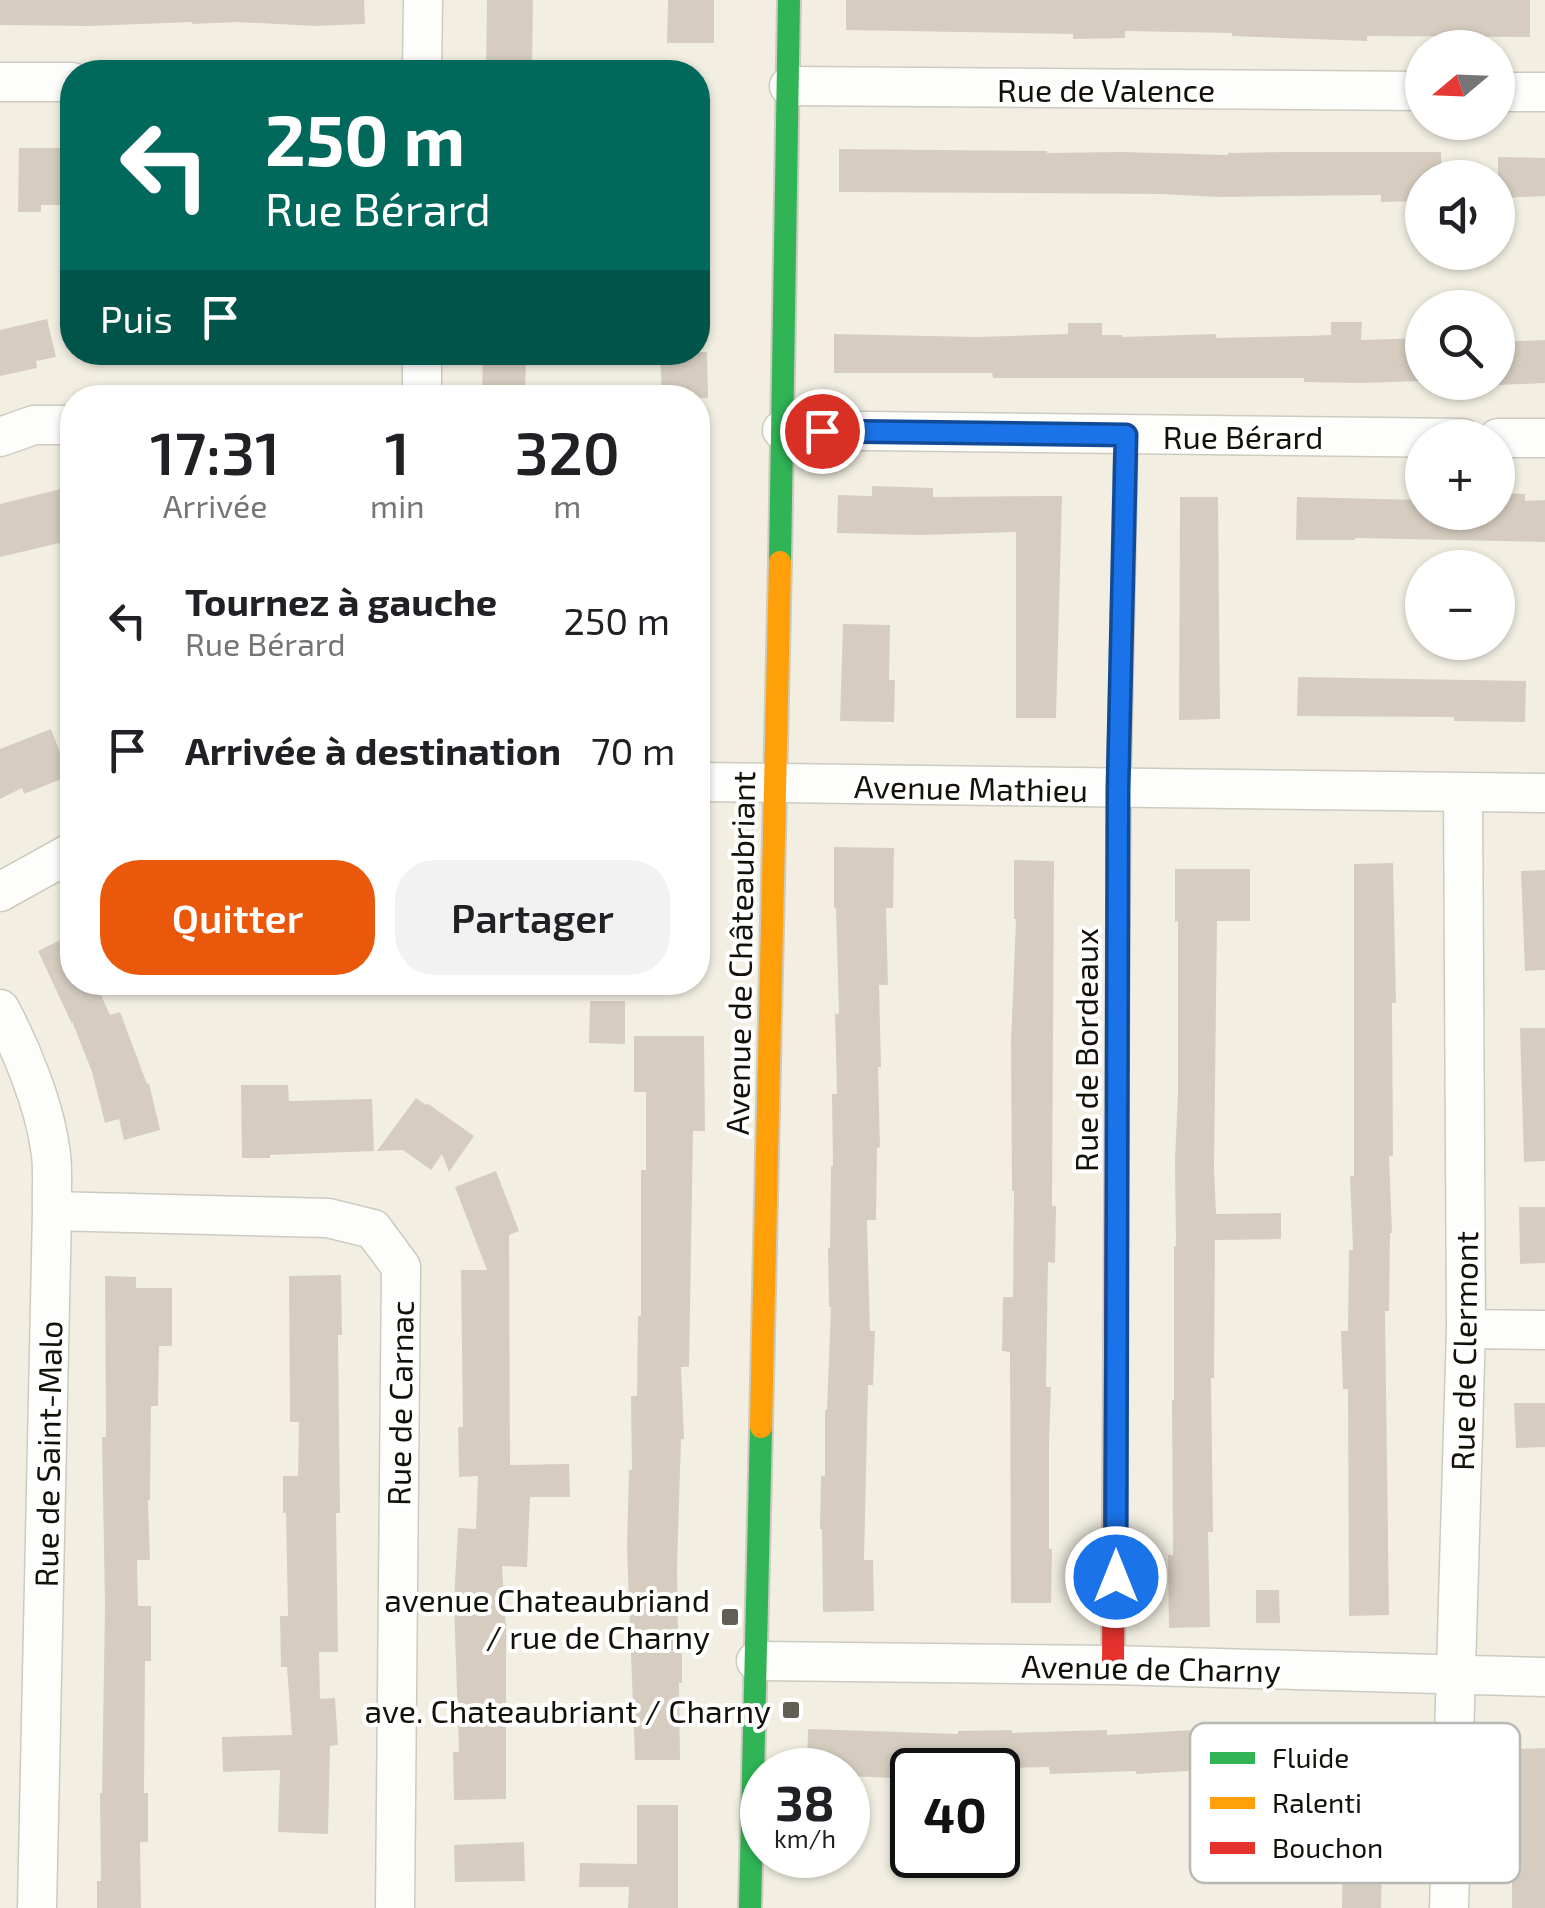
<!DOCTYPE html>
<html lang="fr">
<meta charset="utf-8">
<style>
:root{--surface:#fff;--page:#f2f2f2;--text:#202124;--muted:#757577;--accent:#ea580c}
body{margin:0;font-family:"Exo 2",sans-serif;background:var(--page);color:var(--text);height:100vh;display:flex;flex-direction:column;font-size:38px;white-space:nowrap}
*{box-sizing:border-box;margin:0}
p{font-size:32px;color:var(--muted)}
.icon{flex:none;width:55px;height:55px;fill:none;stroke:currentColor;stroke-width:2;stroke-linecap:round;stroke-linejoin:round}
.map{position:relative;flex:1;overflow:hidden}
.details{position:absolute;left:60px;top:385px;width:650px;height:610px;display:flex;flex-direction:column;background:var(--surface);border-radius:40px;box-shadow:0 2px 8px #0004}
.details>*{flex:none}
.hud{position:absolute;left:60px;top:60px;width:650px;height:305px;border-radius:40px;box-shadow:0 2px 8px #0004;background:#00695c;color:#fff;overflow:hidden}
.needle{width:65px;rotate:251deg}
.buttons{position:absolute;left:1405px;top:30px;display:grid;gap:20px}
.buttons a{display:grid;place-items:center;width:110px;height:110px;border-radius:50%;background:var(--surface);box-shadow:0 2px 8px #0004;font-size:50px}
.speed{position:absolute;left:740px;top:1748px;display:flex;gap:20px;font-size:50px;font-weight:700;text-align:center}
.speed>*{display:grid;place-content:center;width:130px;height:130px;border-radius:50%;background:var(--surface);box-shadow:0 2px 8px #0004;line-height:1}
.speed small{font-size:25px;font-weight:400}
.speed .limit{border:5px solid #111;border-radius:15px;background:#fff;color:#111}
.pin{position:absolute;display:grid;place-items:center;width:85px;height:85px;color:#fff;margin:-42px;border:5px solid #fff;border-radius:50%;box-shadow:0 2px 10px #0007}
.me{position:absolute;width:110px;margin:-55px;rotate:0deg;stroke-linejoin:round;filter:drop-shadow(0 0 8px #0008)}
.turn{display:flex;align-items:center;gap:35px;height:210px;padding:0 40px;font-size:45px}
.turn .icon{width:130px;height:130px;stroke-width:2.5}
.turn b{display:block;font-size:70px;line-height:85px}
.then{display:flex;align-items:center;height:95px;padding:0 40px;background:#0003;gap:20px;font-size:38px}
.eta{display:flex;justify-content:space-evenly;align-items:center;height:170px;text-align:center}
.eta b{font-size:60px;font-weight:600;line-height:70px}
.action{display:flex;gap:20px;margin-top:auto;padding:20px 40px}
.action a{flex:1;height:115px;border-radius:40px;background:var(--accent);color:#fff;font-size:40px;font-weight:600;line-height:115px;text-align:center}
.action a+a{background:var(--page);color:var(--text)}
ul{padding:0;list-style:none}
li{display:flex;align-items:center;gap:30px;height:130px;padding:0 40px}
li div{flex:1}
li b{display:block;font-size:38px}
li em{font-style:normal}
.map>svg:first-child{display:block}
</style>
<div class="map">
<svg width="1545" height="1908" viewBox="0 0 1545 1908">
<rect width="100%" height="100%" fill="#f2efe2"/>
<path fill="#d6cdc0" d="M0,0H364L365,24L315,26L238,22L192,24V22L89,26L0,25Z
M487,0H533L532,72H486Z
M668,0H714V43H667Z
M846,0H1530V37L1367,36V41L1232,36V33L1125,31V38L1073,39V34L846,30Z
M19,148H72V205H41V212H18Z
M839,149L1047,151V153L1123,152L1228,155V153L1286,152H1441L1442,178H1422V201L1381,202V195L1219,197L1159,194L839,192Z
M1498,157L1545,158V196L1498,198Z
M47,319L56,357L36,361L37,368L0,376V330Z
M1331,322H1362L1361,340L1422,338V381L1361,383L1304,382V378H993L992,373H834V334L977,337L1068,334V323H1102V335H1122V337L1216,334V338L1305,336L1331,335Z
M1545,340V383L1498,385V342Z
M483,352H526L525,398H482Z
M660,352H707L708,398H662Z
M872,486L933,488V497L1062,496L1056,718H1016V532L921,535L837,533L838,495L872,496Z
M65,488L72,521V540L0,557V504Z
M1498,493L1525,494V501L1545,500V542L1355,538V540H1296L1297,497L1422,500V512H1498Z
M1180,497H1218L1220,719L1179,720Z
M843,624L890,625L889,680H895L894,722L840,721Z
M1298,677L1526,681L1525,722L1454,721V717L1297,716Z
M51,729L69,776L24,794L22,788L0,799V749Z
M834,847L894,848L893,908H886L888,985H879L881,1067H878L880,1147L877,1148L876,1220H867L870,1331H875L873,1385H868L864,1560H873L874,1611L823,1612L822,1529H820L821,1476H825V1410H827L831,1307H829L828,1248H830L831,1166H833L832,1094H837L835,1014H839L836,908H834Z
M1014,860L1054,861L1052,1206H1056L1055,1263L1048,1262L1046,1387H1051L1049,1443V1549H1052L1051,1603H1011L1010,1352L1002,1351L1003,1297H1013L1014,1191H1012L1011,1042L1016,919H1014Z
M1393,863L1396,1003H1392L1393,1156H1389L1392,1233H1390L1389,1311H1385L1389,1615L1349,1616L1348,1389H1343L1341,1331H1348L1349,1250H1353L1350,1176H1354V864Z
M1175,869H1250V921H1217L1214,1169L1216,1214L1281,1213V1239L1215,1240L1214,1378H1211L1213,1532H1208L1210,1627L1169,1628L1168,1555H1173L1172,1400H1174V1246H1176L1175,1160L1178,1092V921L1175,922Z
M1545,870V970L1525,971L1521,871Z
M72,934V982H95L110,1015L120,1012L147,1084L149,1083L160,1130L124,1140L119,1119L105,1123L92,1072L72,1021V1024L38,951Z
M590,1001H625V1044L589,1043Z
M1520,1028H1545V1161L1524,1162Z
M634,1036H704L705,1131H693L689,1367H681L684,1439H681L677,1568L678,1634H682V1683H679L680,1760H635L627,1549L629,1470H632L631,1396H637L638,1316H641V1170H646V1092H634Z
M241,1085H288L289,1101L372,1099L374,1151L270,1155V1158H242Z
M416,1098L426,1105L427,1103L474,1136L449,1172L442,1154L431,1170L403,1150L377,1151Z
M496,1171L519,1231L509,1235L510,1465L569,1464L570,1497H530L527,1567L502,1566L506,1629V1799L454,1800L453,1752H459L454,1602L458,1528L476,1529L478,1476L459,1477L458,1427H463L461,1270H487L455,1187Z
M1519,1207H1545V1263L1520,1264Z
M341,1275L342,1335H338L340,1513H336L338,1652H319L320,1699L335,1698L338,1745L330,1746L328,1834L278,1832L280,1770L223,1772L222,1737L292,1735L287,1667H281L280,1616H288L286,1513H283V1476H298L299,1422H290L289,1276Z
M105,1276L136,1277V1288H172V1346H159L158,1406H151L150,1500H148L150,1560H137L138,1606H151V1661H145L144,1793H148V1842H140L141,1908H97V1881H101L100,1793H102L105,1606L102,1437H106Z
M1514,1403H1545V1447L1516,1448Z
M1256,1590H1279L1280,1623H1256Z
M808,1729L958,1734V1731L1012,1730V1733L1107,1730V1735L1193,1730L1262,1731V1773L1206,1770L1136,1774V1771L1050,1774L1049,1767L912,1770V1779L848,1776V1770H807Z
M1344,1742L1385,1744L1381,1908H1342Z
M1545,1748V1908H1512V1846H1517L1515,1749Z
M637,1805H678V1908H628L629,1887H579L580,1863L637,1864Z
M524,1842L525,1881L455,1882L454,1845Z"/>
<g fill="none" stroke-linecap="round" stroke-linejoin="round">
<g stroke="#cdcabf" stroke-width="41">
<path id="street" d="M422,72L423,0
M0,82H72
M789,86L1422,91
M1498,92H1545
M422,352V398
M782,430L1463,438
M0,437L34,425H72
M1498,438H1545
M698,782L1545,793
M0,892L72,852
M0,1009C21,1048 44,1104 50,1148C54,1168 51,1190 52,1211L37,1908
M52,1211L328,1218L373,1229L401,1267L395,1908
M1466,1329L1545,1330
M756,1661L1113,1665L1545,1677
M1449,1908L1466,1329L1463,793"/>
</g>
<g stroke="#cdcabf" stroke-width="26">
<path id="fast" d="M780,562L789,0
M1116,1201L1119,782
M750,1908L761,1427"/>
</g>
<g stroke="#cdcabf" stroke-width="26">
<path id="slow" d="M761,1427L780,562"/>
</g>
<g stroke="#cdcabf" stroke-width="26">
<path id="jam" d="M1119,782L1126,435
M1113,1665L1116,1201"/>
</g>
<use href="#street" stroke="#fdfdfb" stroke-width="38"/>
<use href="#fast" stroke="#30b455" stroke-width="22"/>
<use href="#slow" stroke="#ff9f0a" stroke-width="22"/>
<use href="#jam" stroke="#e5322d" stroke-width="22"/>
</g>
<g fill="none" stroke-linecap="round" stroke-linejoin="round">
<g stroke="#114b97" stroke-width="25">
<path id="route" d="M822,431L1126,435L1118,789L1116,1577"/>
</g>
<use href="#route" stroke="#1a73e8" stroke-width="18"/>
</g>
<g fill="#615f55" stroke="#fff" stroke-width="4">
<rect x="720" y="1607" width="20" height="20" rx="5"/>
<rect x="781" y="1700" width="20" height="20" rx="5"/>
</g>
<g text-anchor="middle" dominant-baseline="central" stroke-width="8" stroke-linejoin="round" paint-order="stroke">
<g font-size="32" fill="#131109" stroke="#fff">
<text x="1106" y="89">Rue de Valence</text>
<text x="1243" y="436">Rue Bérard</text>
<text transform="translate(971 787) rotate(1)">Avenue Mathieu</text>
<text transform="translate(739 953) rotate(-89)">Avenue de Châteaubriant</text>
<text transform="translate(1085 1050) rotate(-90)">Rue de Bordeaux</text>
<text transform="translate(1463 1351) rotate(-89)">Rue de Clermont</text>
<text transform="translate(399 1403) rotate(-89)">Rue de Carnac</text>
<text transform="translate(47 1454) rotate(-89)">Rue de Saint-Malo</text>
<text transform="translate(1151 1667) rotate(1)">Avenue de Charny</text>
</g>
<g font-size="32" fill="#131109" stroke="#fff" text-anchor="end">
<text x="710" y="1599">avenue Chateaubriand<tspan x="710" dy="37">/ rue de Charny</tspan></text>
<text x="771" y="1710">ave. Chateaubriant / Charny</text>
</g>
</g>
<rect x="1190" y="1723" width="330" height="160" rx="15" fill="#fff" stroke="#b8b8b5" stroke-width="2.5"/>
<rect x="1210" y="1752" width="45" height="12" fill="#30b455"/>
<rect x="1210" y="1797" width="45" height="12" fill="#ff9f0a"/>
<rect x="1210" y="1842" width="45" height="12" fill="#e5322d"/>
<g font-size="28" fill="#131109">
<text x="1272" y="1768">Fluide</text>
<text x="1272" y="1813">Ralenti</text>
<text x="1272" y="1858">Bouchon</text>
</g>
</svg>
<div class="buttons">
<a><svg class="needle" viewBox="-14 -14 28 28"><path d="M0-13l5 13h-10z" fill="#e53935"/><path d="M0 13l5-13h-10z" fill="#757577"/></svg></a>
<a><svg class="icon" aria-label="sound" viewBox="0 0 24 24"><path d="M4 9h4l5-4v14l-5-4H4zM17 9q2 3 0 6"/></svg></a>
<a><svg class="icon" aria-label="search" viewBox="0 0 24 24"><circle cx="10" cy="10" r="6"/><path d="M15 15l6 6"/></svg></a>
<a>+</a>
<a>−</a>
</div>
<div class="speed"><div>38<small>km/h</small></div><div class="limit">40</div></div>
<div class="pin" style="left:822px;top:431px;background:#d93025"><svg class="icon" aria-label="arrive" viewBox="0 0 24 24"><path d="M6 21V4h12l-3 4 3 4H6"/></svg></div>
<svg class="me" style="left:1116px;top:1577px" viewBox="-20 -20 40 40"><circle r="17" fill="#1a73e8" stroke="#fff" stroke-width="3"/><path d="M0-11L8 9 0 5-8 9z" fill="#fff"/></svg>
<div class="hud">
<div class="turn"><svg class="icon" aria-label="left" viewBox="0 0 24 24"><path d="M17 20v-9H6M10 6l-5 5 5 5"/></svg><div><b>250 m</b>Rue Bérard</div></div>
<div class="then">Puis<svg class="icon" aria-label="arrive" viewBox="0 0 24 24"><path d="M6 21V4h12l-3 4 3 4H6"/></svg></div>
</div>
<section class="details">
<div class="eta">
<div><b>17:31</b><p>Arrivée</p></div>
<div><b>1</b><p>min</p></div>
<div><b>320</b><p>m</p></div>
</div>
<ul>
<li><svg class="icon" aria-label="left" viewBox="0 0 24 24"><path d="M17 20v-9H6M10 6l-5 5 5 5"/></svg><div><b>Tournez à gauche</b><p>Rue Bérard</p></div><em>250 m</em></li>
<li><svg class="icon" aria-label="arrive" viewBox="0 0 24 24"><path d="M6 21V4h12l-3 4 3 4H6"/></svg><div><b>Arrivée à destination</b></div><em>70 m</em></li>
</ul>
<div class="action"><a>Quitter</a><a>Partager</a></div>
</section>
</div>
